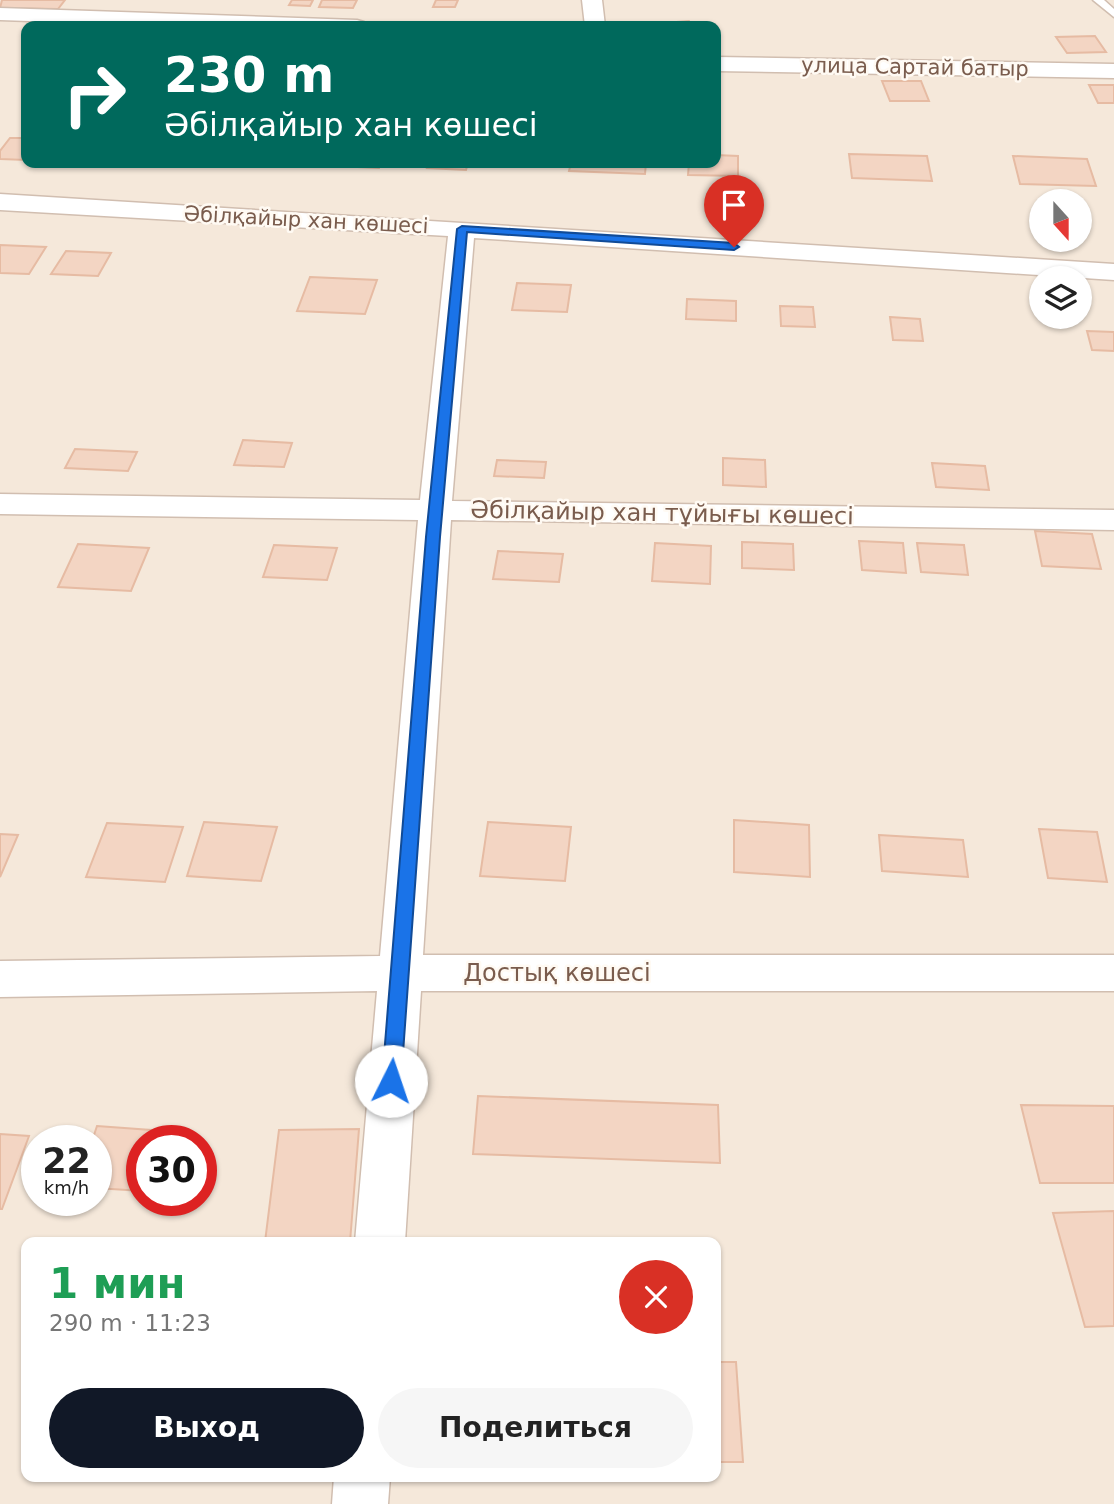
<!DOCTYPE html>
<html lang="ru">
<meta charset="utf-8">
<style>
:root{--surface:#fff;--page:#f6f6f6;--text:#222;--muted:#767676;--accent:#111827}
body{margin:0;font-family:"DejaVu Sans",sans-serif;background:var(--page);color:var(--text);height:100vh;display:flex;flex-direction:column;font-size:26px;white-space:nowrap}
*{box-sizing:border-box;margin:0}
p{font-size:23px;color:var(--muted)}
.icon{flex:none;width:38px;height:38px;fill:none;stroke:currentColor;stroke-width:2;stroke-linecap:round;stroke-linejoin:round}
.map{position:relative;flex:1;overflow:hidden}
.details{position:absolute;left:21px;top:1237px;width:700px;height:245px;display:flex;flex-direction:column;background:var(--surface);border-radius:14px;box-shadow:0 2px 5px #0004}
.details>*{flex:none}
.banner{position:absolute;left:21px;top:21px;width:700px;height:147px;border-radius:14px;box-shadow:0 2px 5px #0004;background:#00695c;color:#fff;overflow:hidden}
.needle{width:46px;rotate:159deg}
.tools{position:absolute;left:1029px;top:189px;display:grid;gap:14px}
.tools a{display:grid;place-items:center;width:63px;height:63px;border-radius:50%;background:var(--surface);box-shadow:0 2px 5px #0004;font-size:35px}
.speed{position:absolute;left:21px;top:1125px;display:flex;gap:14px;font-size:35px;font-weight:700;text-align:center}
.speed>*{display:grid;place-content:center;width:91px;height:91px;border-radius:50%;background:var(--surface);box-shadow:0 2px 5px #0004;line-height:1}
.speed small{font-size:18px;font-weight:400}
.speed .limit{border:10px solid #d22;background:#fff;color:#111}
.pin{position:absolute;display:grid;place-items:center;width:60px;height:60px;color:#fff;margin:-72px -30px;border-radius:50% 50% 50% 0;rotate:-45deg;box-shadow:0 0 7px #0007}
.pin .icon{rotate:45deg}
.me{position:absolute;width:77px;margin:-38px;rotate:4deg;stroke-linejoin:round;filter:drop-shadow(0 0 5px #0008)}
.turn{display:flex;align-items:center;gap:24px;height:147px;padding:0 28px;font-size:32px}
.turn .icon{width:91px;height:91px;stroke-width:2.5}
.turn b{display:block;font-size:49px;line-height:60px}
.round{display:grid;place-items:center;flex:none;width:74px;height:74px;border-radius:37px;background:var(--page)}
.head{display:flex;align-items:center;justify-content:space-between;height:119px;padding:0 28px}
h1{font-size:42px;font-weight:700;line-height:52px;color:#1e9e55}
.cta{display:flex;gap:14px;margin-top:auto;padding:14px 28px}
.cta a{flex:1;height:80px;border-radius:42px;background:var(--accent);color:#fff;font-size:28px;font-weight:700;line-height:80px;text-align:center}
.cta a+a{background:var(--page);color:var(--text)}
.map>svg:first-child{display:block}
</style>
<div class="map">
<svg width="1114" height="1504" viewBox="0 0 1114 1504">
<rect width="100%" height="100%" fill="#fdf6ec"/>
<path fill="#f5e8da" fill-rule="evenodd" d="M0,0H1114V1504H0ZM26,26H716V163H26ZM1041,201H1080V240H1041ZM1041,278H1080V317H1041ZM37,1141H96V1200H37ZM142,1141H201V1200H142ZM26,1242H716V1477H26Z"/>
<path fill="#f3d5c3" stroke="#e6bba3" stroke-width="2" d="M2,0H65L58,9L0,8Z
M292,0H313L310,6L289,5Z
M322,0H357L353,8L319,7Z
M436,0H458L455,7H433Z
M689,21L693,26H650L648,24Z
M1095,36L1106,52L1067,53L1056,37Z
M882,81H921L929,101H890Z
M1089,85H1114V103H1098Z
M10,138H26V160L0,159V151Z
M849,154L927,156L932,181L852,178Z
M716,155L738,156V176L688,175L689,163H716Z
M1013,156L1087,159L1096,186L1020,184Z
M337,163H381L379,168L336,166Z
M429,163H468L466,170L427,168Z
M571,163H646L645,174L569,171Z
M0,245L46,247L29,274L0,273Z
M66,251L111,253L98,276L51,274Z
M310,277L377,280L365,314L297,311Z
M517,283L571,285L567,312L512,310Z
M687,299L736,301V321L686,319Z
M780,306L813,307L815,327L781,326Z
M890,317L920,319L923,341L893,340Z
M1087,331L1114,332V351L1092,350Z
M243,440L292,443L284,467L234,465Z
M75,449L137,452L128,471L65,468Z
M723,458L765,460L766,487L723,485Z
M497,460L546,462L544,478L494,476Z
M932,463L985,466L989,490L936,487Z
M1035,531L1092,534L1101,569L1042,566Z
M859,541L903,543L906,573L862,570Z
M742,542L793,544L794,570L742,568Z
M655,543L711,546L710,584L652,581Z
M917,543L964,545L968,575L921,572Z
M78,544L149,548L131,591L58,587Z
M274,545L337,548L327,580L263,577Z
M498,551L563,554L559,582L493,579Z
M734,820L809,825L810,877L734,872Z
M204,822L277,827L261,881L187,876Z
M488,822L571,827L565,881L480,876Z
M107,823L183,827L165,882L86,877Z
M1039,829L1097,832L1107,882L1048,878Z
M0,834L18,835L0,877Z
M879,835L963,840L968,877L882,871Z
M478,1096L718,1105L720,1163L473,1154Z
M1021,1105L1114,1106V1183H1040Z
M97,1126L178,1132L175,1141H142V1191L96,1188V1141H92Z
M359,1129L350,1242H265L279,1130Z
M0,1134L29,1136L2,1209H0Z
M1114,1211V1326L1085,1327L1053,1213Z
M716,1362H736L743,1462H716Z"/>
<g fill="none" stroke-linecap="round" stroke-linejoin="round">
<g stroke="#d1beb0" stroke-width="3">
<path id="lane" d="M1093,0H1104L1114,9V17Z"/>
</g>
<g stroke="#d1beb0" stroke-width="3">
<path id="street" d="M582,0H602L605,26H585Z
M0,8L357,20L364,22L368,26H178L0,20Z
M716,57L1114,64V78L716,71Z
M0,194L1114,264V280L474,238L452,501L1114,510V530L451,520L423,955H1114V991H421L405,1242H355L377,991L0,997V961L380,956L418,520L0,514V494L420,500L448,236L0,210Z
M334,1477H390L388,1504H332Z"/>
</g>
<use href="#lane" fill="#fff" fill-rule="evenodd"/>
<use href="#street" fill="#fff" fill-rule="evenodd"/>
</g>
<path fill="#1a73e8" stroke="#114b97" stroke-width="2" d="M462,226L734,243L739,247L734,250L467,232L440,537L401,1081L398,1087L391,1089L385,1087L382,1081L426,537L457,229Z"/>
<g text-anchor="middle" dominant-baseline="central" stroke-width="5" stroke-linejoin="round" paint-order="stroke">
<g font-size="21" fill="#7a5c4d" stroke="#fffaf3">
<text transform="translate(915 67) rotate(1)">улица Сартай батыр</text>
<text transform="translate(306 220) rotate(3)">Әбілқайыр хан көшесі</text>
</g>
<g font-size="24" fill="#7a5c4d" stroke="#fffaf3">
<text transform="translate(662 513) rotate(1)">Әбілқайыр хан тұйығы көшесі</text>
<text x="557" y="973">Достық көшесі</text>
</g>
</g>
</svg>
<div class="tools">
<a><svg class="needle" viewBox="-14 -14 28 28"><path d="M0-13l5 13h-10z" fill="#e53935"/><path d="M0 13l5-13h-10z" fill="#767676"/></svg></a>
<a><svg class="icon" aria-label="layers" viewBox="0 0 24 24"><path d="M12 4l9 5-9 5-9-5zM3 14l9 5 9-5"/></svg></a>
</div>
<div class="speed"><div>22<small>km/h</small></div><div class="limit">30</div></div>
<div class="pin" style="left:734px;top:247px;background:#d93025"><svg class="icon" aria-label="arrive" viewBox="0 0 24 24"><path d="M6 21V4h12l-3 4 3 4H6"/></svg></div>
<svg class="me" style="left:391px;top:1081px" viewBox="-20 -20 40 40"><circle r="19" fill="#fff"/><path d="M0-13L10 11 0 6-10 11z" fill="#1a73e8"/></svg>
<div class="banner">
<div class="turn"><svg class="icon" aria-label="right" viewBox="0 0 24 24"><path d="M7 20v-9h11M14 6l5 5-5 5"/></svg><div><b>230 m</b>Әбілқайыр хан көшесі</div></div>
</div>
<section class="details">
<div class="head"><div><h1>1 мин</h1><p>290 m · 11:23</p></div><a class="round" style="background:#d93025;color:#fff"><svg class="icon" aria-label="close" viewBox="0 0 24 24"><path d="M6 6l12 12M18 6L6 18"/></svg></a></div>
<div class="cta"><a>Выход</a><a>Поделиться</a></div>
</section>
</div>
